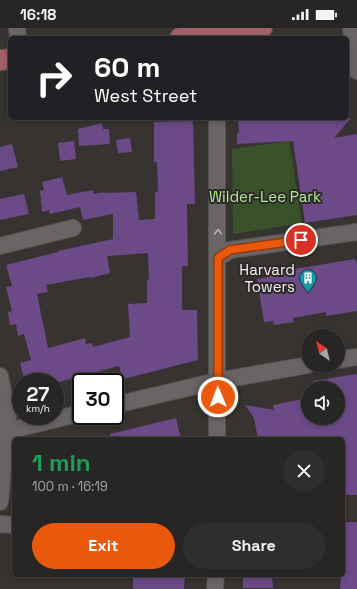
<!DOCTYPE html>
<meta charset="utf-8">
<style>
:root{--surface:#282625;--page:#302e2d;--text:#f1f3f6;--muted:#a5a5a7;--line:#444342;--accent:#ea580c}
body{margin:0;font-family:"Space Grotesk",sans-serif;background:var(--page);color:var(--text);height:100vh;display:flex;flex-direction:column;font-size:15px;white-space:nowrap}
*{box-sizing:border-box;margin:0}
p{font-size:13px;color:var(--muted)}
.icon{flex:none;width:22px;height:22px;fill:none;stroke:currentColor;stroke-width:2;stroke-linecap:round;stroke-linejoin:round}
.map{position:relative;flex:1;overflow:hidden}
.side{position:absolute;left:12px;top:409px;width:333px;height:140px;display:flex;flex-direction:column;background:var(--surface);border-radius:6px;box-shadow:0 2px 6px #0003,0 0 0 1px var(--line)}
.side>*{flex:none}
.guide{position:absolute;left:8px;top:8px;width:341px;height:84px;border-radius:6px;box-shadow:0 2px 6px #0003,0 0 0 1px var(--line);background:#202124;color:#fff;overflow:hidden}
.needle{width:26px;rotate:325deg}
.controls{position:absolute;left:301px;top:301px;display:grid;gap:8px}
.controls a{display:grid;place-items:center;width:44px;height:44px;border-radius:50%;background:var(--surface);box-shadow:0 2px 6px #0003,0 0 0 1px var(--line);font-size:20px}
.speed{position:absolute;left:12px;top:345px;display:flex;gap:8px;font-size:20px;font-weight:700;text-align:center}
.speed>*{display:grid;place-content:center;width:52px;height:52px;border-radius:50%;background:var(--surface);box-shadow:0 2px 6px #0003,0 0 0 1px var(--line);line-height:1}
.speed small{font-size:10px;font-weight:400}
.speed .limit{border:2px solid #111;border-radius:6px;background:#fff;color:#111}
.pin{position:absolute;display:grid;place-items:center;width:34px;height:34px;color:#fff;margin:-17px;border:2px solid #fff;border-radius:50%;box-shadow:0 1px 4px #0007}
.me{position:absolute;width:44px;margin:-22px;rotate:359deg;stroke-linejoin:round;filter:drop-shadow(0 0 3px #0008)}
.turn{display:flex;align-items:center;gap:14px;height:84px;padding:0 20px;font-size:18px}
.turn .icon{width:52px;height:52px;stroke-width:2.5}
.turn b{display:block;font-size:28px;line-height:34px}
.round{display:grid;place-items:center;flex:none;width:42px;height:42px;border-radius:21px;background:var(--page)}
.headline{display:flex;align-items:center;justify-content:space-between;height:68px;padding:0 20px}
h1{font-size:24px;font-weight:700;line-height:30px;color:#1e9e55}
.primary-button{display:flex;gap:8px;margin-top:auto;padding:8px 20px}
.primary-button a{flex:1;height:46px;border-radius:24px;background:var(--accent);color:#fff;font-size:16px;font-weight:700;line-height:46px;text-align:center}
.primary-button a+a{background:var(--page);color:var(--text)}
.status{display:flex;justify-content:space-between;align-items:center;height:28px;padding:0 20px;background:var(--surface);direction:ltr}
.status svg{height:11px;fill:currentColor}
.map>svg:first-child{display:block}
</style>
<div class="status"><b>16:18</b><svg viewBox="0 0 49 12"><path d="M0 12V9h3v3zM5 12V6h3v6zM10 12V3h3v9zM15 12V0h3v12zM26 1h20v11H26zM47 4h2v5h-2z"/></svg></div>
<div class="map">
<svg width="357" height="561" viewBox="0 0 357 561">
<rect width="100%" height="100%" fill="#363331"/>
<path fill="#395229" d="M289,113L302,195L233,206L232,121Z"/>
<path fill="#6b4a87" fill-rule="evenodd" d="M277,90H351L334,110L357,106V187L305,195L293,113L237,116V107L239,104L238,92Z
M193,93L195,176H187L188,238H182V282H197L198,332L123,351L119,338L59,354H25L20,335L31,332L24,306L18,308L16,296L10,297L8,284L12,283L6,259L12,258L6,237L58,224V223L113,211V186L83,192L80,179L50,186L49,182L42,184L40,163L44,162L42,154L62,149L67,167L93,162L94,166L105,164V165L136,164L139,192L155,191V164H158L157,134H154V94ZM148,225L149,252H147V275L128,276L130,309L93,319L92,315L86,316L85,310L48,320L37,266L48,264L46,257L90,249V250L110,245L107,228Z
M102,95L103,101H109L110,116L79,118L78,101Z
M130,110L132,124L118,125L116,112Z
M74,113L76,131L60,133L58,115Z
M12,116L18,139L0,143V119Z
M24,166L29,186L0,192V171Z
M355,231L356,234H357V283L326,288V284L293,290L294,294L274,297L273,293L264,294L257,251L266,250L265,246Z
M357,346V467H343V411H258L254,390L245,377L274,382L273,377L308,370V390H338V360H313V353Z
M176,390L181,411H110V406Z
M343,494H357V561H340L341,547H343Z
M133,547H185L184,561H133Z
M243,547H272L273,560H243Z"/>
<g fill="none" stroke-linecap="round" stroke-linejoin="round">
<g stroke="#555351" stroke-width="18">
<path id="minor" d="M17,0L18,10
M351,0L357,43
M0,218L73,200
M218,230L230,222L357,204
M338,332L357,329
M0,348L8,388L0,474
M115,377L217,353L308,337
M0,405L81,385
M217,411V90
M0,496L14,497
M215,561L216,547"/>
</g>
<g stroke="#555351" stroke-width="22">
<path id="major" d="M180,10L262,0
M0,32L10,31"/>
</g>
<use href="#minor" stroke="#696564" stroke-width="16"/>
<use href="#major" stroke="#a26068" stroke-width="20"/>
</g>
<defs><path id="oneway-chevron" d="M-2-3.5L2.5 0L-2 3.5" fill="none" stroke-width="1.6" stroke-linecap="round" stroke-linejoin="round"/></defs>
<use stroke="#b5b2b1" href="#oneway-chevron" transform="translate(218 204) rotate(-90)"/>
<g fill="none" stroke-linecap="round" stroke-linejoin="round">
<g stroke="#983908" stroke-width="10">
<path id="route" d="M218,369V230L230,222L301,212"/>
</g>
<use href="#route" stroke="#ea580c" stroke-width="7"/>
</g>
<defs>
<g id="building-pin" transform="scale(0.9)"><path d="M0 17L-7.5 6A9.5 9.5 0 1 1 7.5 6Z" fill="#0f9aa8" stroke="#2c2928"/><path d="M-4-6H4V6H1V3H-1V6H-4ZM-2.5-4.3h1.7v1.8h-1.7ZM.8-4.3h1.7v1.8H.8ZM-2.5-1h1.7V.8h-1.7ZM.8-1h1.7V.8H.8Z" fill="#fff"/></g>
</defs>
<g fill-rule="evenodd">
<use href="#building-pin" x="308" y="250"/>
</g>
<g text-anchor="middle" dominant-baseline="central" stroke-width="4" stroke-linejoin="round" paint-order="stroke">
<g font-size="15" fill="#b4ec91" stroke="#2c2928">
<text x="265" y="168">Wilder-Lee Park</text>
</g>
<g font-size="15" fill="#f3f1f0" stroke="#2c2928" text-anchor="end">
<text x="295" y="241">Harvard<tspan x="295" dy="17">Towers</tspan></text>
</g>
</g>
</svg>
<div class="controls">
<a><svg class="needle" viewBox="-14 -14 28 28"><path d="M0-13l5 13h-10z" fill="#e53935"/><path d="M0 13l5-13h-10z" fill="#a5a5a7"/></svg></a>
<a><svg class="icon" aria-label="sound" viewBox="0 0 24 24"><path d="M4 9h4l5-4v14l-5-4H4zM17 9q2 3 0 6"/></svg></a>
</div>
<div class="speed"><div>27<small>km/h</small></div><div class="limit">30</div></div>
<div class="pin" style="left:301px;top:212px;background:#d93025"><svg class="icon" aria-label="arrive" viewBox="0 0 24 24"><path d="M6 21V4h12l-3 4 3 4H6"/></svg></div>
<svg class="me" style="left:218px;top:369px" viewBox="-20 -20 40 40"><circle r="17" fill="#ea580c" stroke="#fff" stroke-width="3"/><path d="M0-11L8 9 0 5-8 9z" fill="#fff"/></svg>
<div class="guide">
<div class="turn"><svg class="icon" aria-label="right" viewBox="0 0 24 24"><path d="M7 20v-9h11M14 6l5 5-5 5"/></svg><div><b>60 m</b>West Street</div></div>
</div>
<section class="side">
<div class="headline"><div><h1>1 min</h1><p>100 m · 16:19</p></div><a class="round"><svg class="icon" aria-label="close" viewBox="0 0 24 24"><path d="M6 6l12 12M18 6L6 18"/></svg></a></div>
<div class="primary-button"><a>Exit</a><a>Share</a></div>
</section>
</div>
